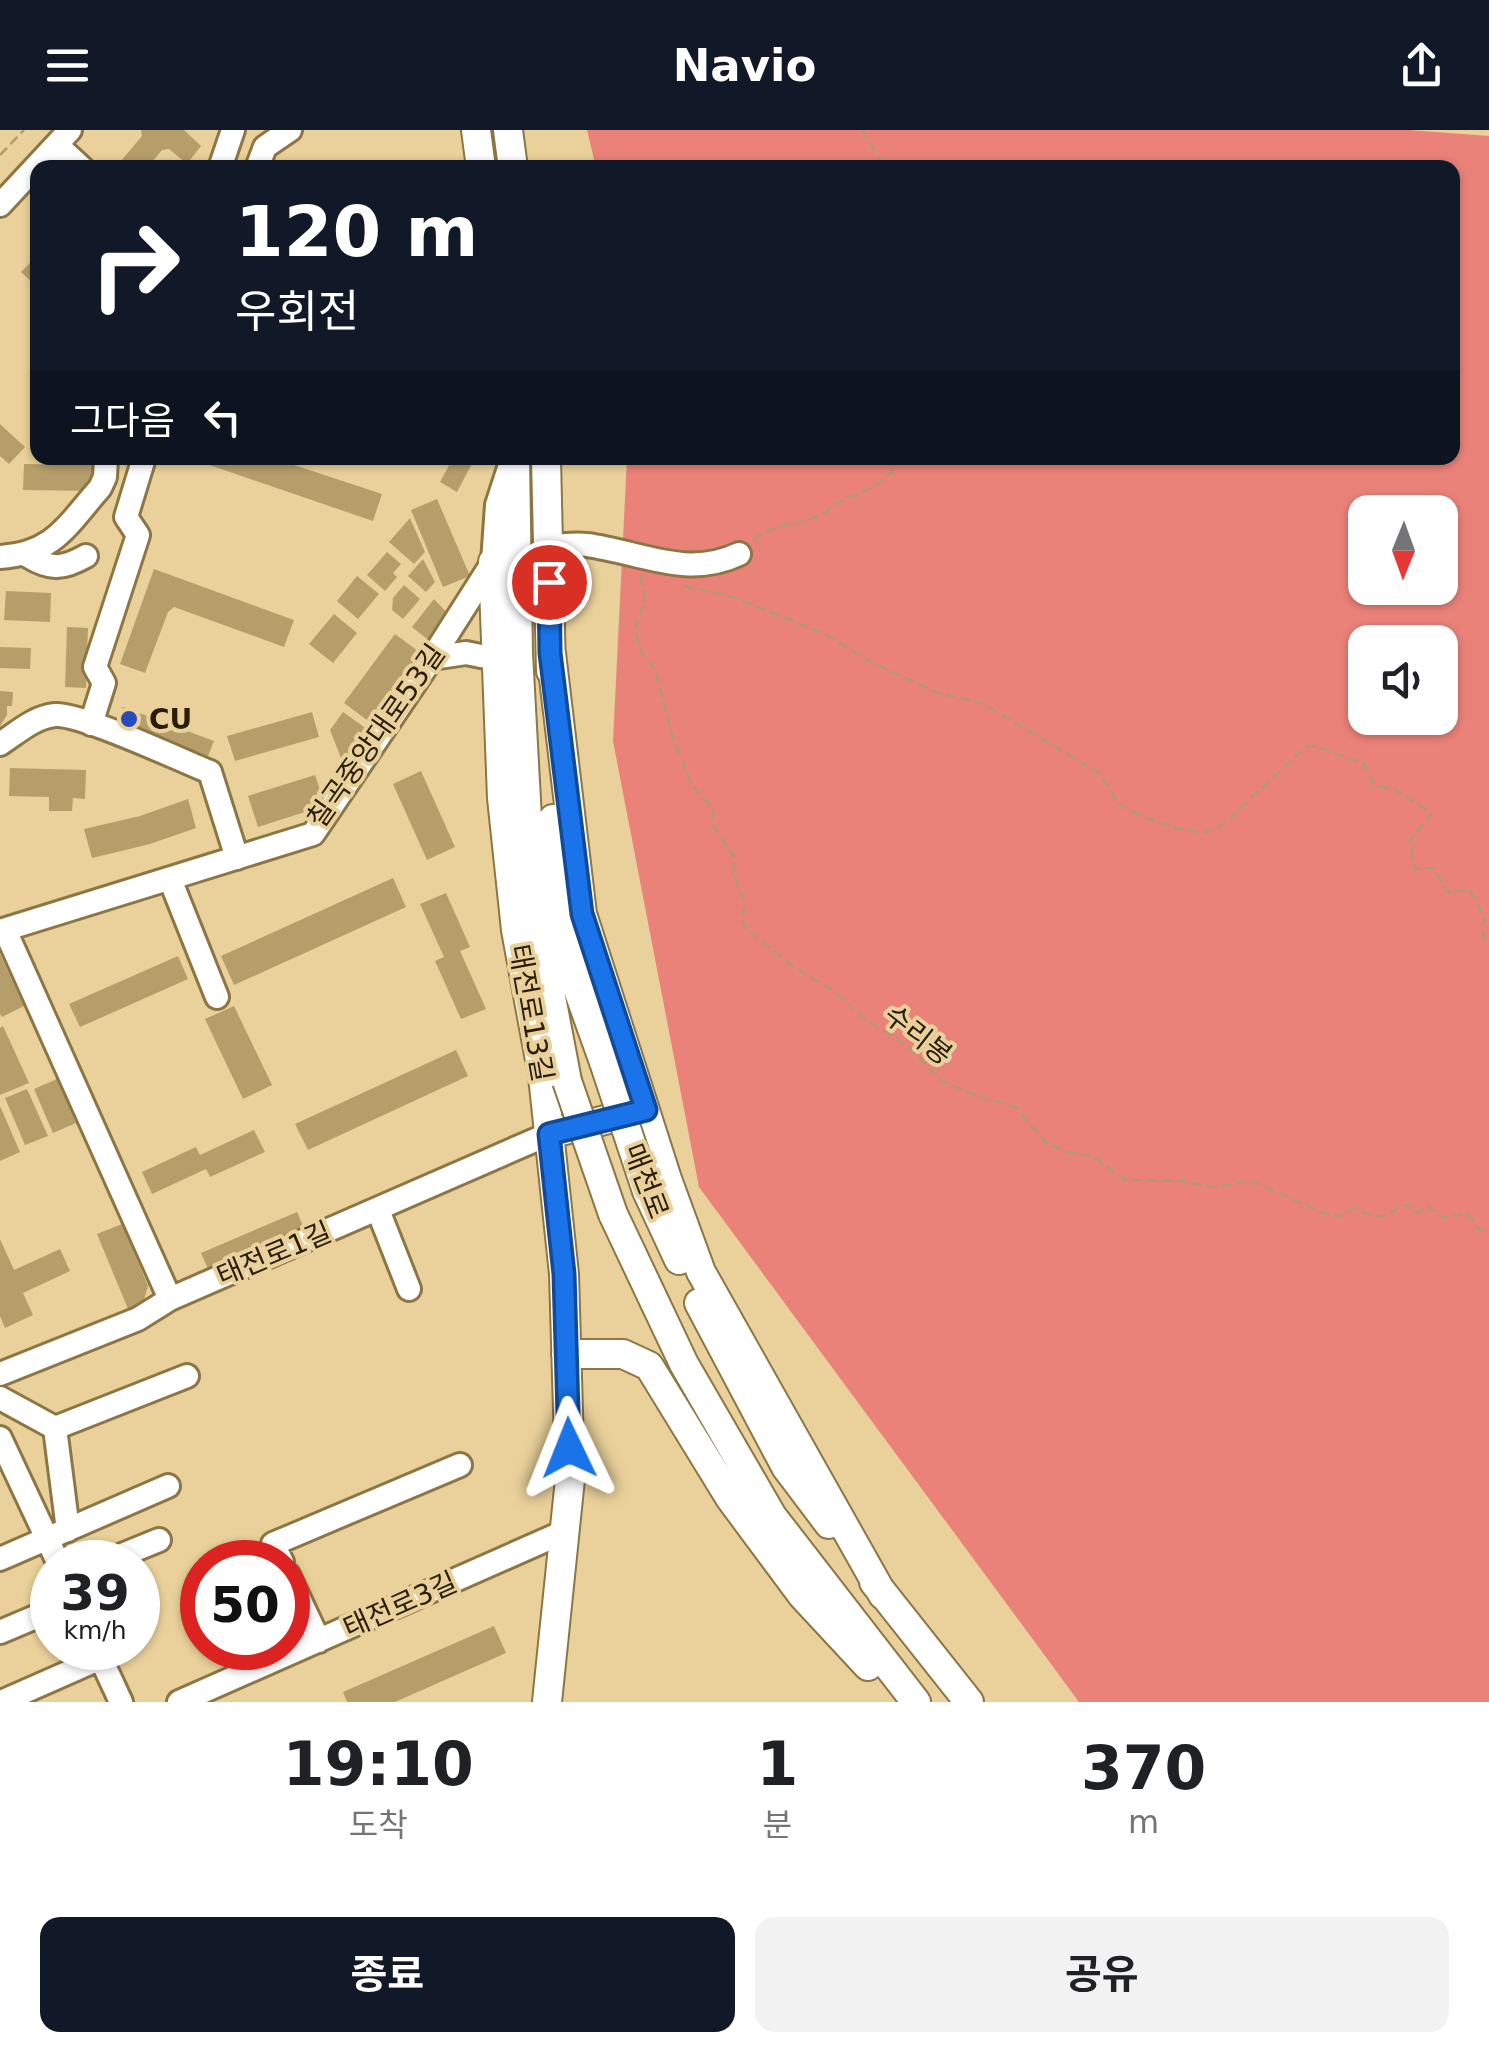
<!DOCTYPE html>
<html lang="ko">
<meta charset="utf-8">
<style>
:root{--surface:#fff;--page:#f2f2f2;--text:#202124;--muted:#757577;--accent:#111827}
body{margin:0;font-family:"DejaVu Sans","Noto Sans KR",sans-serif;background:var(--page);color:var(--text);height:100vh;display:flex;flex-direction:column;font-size:38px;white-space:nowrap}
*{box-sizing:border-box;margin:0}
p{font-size:32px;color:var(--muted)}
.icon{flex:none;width:55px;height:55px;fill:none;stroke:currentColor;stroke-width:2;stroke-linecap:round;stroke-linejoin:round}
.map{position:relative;height:1572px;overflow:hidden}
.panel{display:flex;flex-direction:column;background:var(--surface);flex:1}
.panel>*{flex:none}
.guide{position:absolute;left:30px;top:30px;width:1430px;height:305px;border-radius:20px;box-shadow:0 2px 8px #0004;background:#111827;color:#fff;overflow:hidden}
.needle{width:65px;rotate:181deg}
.tools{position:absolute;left:1348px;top:365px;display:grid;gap:20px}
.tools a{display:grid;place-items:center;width:110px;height:110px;border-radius:20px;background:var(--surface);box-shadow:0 2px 8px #0004;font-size:50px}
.speed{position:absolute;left:30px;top:1410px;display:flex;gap:20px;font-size:50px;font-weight:700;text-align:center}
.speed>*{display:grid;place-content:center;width:130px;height:130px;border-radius:50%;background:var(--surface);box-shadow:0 2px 8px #0004;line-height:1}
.speed small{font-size:25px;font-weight:400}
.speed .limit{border:15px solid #d22;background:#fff;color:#111}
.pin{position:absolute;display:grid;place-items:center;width:85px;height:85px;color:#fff;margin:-42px;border:5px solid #fff;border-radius:50%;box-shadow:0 2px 10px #0007}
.me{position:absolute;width:110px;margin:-55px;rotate:358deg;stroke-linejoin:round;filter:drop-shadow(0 0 8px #0008)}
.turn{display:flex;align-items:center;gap:35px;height:210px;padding:0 40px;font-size:45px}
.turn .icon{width:130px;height:130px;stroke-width:2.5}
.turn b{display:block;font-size:70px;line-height:85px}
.then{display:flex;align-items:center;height:95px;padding:0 40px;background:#0003;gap:20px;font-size:38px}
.eta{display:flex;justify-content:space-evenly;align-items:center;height:170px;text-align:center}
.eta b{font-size:60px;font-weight:700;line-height:70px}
.primary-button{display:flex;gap:20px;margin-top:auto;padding:20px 40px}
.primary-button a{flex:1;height:115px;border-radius:20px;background:var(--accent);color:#fff;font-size:40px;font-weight:700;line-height:115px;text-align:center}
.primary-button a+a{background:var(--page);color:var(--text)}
header{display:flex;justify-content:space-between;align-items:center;height:130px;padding:0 40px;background:var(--accent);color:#fff;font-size:45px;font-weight:700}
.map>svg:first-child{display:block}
</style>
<header><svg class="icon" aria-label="menu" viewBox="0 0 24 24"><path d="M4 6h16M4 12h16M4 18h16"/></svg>Navio<svg class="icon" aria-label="share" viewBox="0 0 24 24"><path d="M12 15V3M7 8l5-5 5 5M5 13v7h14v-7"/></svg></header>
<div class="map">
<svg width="1489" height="1572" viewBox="0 0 1489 1572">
<rect width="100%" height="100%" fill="#ead19b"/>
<path fill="#ea8279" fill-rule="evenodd" d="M587,0H1409L1489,6V1572H1079L699,1057L613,611L627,328H1452V38H596ZM1365,382H1440V458H1365ZM1365,512H1440V588H1365Z"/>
<path fill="#b69e6a" d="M141,0H184L201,16L187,34L169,19L162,20L147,38H126L120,32L142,6Z
M38,125V158L21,142Z
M0,294L25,317L9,334L0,326Z
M189,328H273L382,364L373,391Z
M453,328H475L457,362L440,352Z
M24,334L96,335V361L23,360Z
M437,369L470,446L443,457L411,380Z
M410,388L425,422L414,434L389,412Z
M387,422L401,434L393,443L397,447L385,461L367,445Z
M423,429L435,452L426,462L408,446Z
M154,439L294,490L284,517L174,477L168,482L145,543L120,534Z
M357,446L379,464L358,489L337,471Z
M404,455L420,469L403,489L392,480L393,468Z
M6,461L51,463L50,492L4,490Z
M434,469L452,488L432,513L412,497Z
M334,484L357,503L333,533L309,514Z
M67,497L88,498L86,558L65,557Z
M395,504L426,527L375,596L344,573Z
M0,517L31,518L30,539L0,538Z
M0,561L13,562L12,576H7V585L0,596Z
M123,577L214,611L206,631L115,596Z
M312,582L319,607L235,631L227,606Z
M343,582L374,604L349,638L343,633L330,600Z
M10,638L86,640L85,669L73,668L72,681H49V667L9,666Z
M421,641L455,717L427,730L393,654Z
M315,645L320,660L305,682L258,697L248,666Z
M188,669L196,698L150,714L92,728L84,699L140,686Z
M393,748L406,777L234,855L221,826Z
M446,763L470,817L460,821L486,879L461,889L435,831L444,827L420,774Z
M0,824L24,876L2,887L0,884Z
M178,826L188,849L80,897L69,874Z
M234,876L272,955L243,969L205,889Z
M3,896L29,953L0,965V898Z
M456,920L468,946L308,1020L295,994Z
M57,949L76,993L53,1003L34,959Z
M27,959L48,1006L25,1015L5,968Z
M0,976L20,1022L0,1031Z
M254,1000L265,1022L210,1047L206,1039L152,1064L142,1042L196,1017L200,1025Z
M297,1082L304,1098L208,1139L201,1123Z
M122,1094L148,1156L143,1173L128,1179L97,1104Z
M0,1109L14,1140L60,1119L70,1141L23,1163L33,1185L5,1198L0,1186Z
M494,1496L506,1523L395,1572H347L343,1562Z"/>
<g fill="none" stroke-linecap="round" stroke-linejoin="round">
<g stroke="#8d7643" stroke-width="28">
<path id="minor" d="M57,15L82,38
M220,38L233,0
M257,38L265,17L290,0
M0,75L70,0
M548,416C561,416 575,413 587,415C640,422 687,449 739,424
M28,426C51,440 63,439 86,426
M0,427C54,424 67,395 100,358L105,347L106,328
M432,528L466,523L496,529
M91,594L104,553L95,537L138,405L126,387L144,328
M0,614C17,603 34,587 55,585C81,583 180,630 210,642L237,728
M170,749L217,867
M5,800L170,1169
M0,801L313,704L432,528L493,432L497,375L511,332
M378,1080L409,1159
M0,1244L138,1189L170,1169L549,1004
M0,1268L55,1298L187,1246
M55,1298L68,1400
M0,1308L58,1432
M0,1429L168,1356
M105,1432L159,1410
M282,1432L273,1414L460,1335
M288,1445L319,1511
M0,1502L52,1480
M96,1518L121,1572
M1,1572L101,1528
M179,1572L566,1401"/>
</g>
<g stroke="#8d7643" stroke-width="32">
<path id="major" d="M476,0L481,38
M508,0L513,38
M515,328L518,523L531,762L567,951
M546,328L551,541
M493,432L502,668L516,800L543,946L564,1144L570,1349L547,1572
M551,523L582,784L667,1049L701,1142L883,1465
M553,689L556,741L570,837L604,932
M549,1004L645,980
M647,1061L679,1130
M613,1084L684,1234L772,1386L916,1572
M699,1173L786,1337L829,1394
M566,1224H623L649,1236L730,1368L802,1465L868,1536
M874,1452L969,1572"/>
</g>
<path stroke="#af9b6f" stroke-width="2.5" stroke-dasharray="10 5" stroke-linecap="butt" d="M862,0L885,38
M0,25L24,0
M753,410C772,394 797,396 819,386C827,383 831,376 838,373C861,360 890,356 899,328
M641,446L645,471L635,499L642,523L655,539L673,608L692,655L713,679V696L734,726L733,742L745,774L742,789L745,797L792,836L834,861L863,888L906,915L942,951L975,965L1016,977L1046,1013L1071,1023L1092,1026L1125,1050L1181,1051L1214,1057L1251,1051L1328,1085L1339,1086L1356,1078C1385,1096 1383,1081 1409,1075L1416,1083L1428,1076L1443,1088L1467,1083L1479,1100H1489
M684,456L732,467L823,503L871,532L938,563L982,573L1099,643L1120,675L1143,687L1176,698L1204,703L1222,695L1307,616L1317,617L1364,633L1374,655L1394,659L1432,683L1410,710L1415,739L1434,738L1447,762L1470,760L1485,789L1481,798L1485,810L1489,812"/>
<use href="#minor" stroke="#fff" stroke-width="22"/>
<use href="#major" stroke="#fff" stroke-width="28"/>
<g stroke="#8d7643" stroke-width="32" stroke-linecap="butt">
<path id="major-bridge" d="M604,932L647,1061
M567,951L613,1084"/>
</g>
<use href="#major-bridge" stroke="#fff" stroke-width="28"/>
</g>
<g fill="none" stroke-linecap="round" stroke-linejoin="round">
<g stroke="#114b97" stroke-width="25">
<path id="route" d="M549,452L550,523L582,784L646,980L549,1004L564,1144L569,1318"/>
</g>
<use href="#route" stroke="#1a73e8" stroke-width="18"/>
</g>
<circle fill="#284bba" stroke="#ead19b" stroke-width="4" cx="129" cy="589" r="10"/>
<g text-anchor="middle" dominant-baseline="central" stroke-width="8" stroke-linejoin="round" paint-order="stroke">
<g font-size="28" font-weight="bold" fill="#271d08" stroke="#ead19b" text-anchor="start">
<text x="149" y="589">CU</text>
</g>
<g font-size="28" fill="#271d08" stroke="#ead19b">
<text transform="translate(376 606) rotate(-55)">칠곡중앙대로53길</text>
<text transform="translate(531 883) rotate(80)">태전로13길</text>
<text transform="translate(918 905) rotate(38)">수리봉</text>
<text transform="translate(646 1051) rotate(69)">매천로</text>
<text transform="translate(274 1124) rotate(-23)">태전로1길</text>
<text transform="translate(400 1475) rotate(-24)">태전로3길</text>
</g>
</g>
</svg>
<div class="tools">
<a><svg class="needle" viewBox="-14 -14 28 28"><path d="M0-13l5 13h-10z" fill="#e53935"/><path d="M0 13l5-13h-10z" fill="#757577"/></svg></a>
<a><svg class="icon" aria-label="sound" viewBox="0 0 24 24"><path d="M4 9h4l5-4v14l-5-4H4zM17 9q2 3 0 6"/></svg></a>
</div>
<div class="speed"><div>39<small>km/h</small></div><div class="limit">50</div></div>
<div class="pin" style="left:549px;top:452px;background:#d93025"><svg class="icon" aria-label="arrive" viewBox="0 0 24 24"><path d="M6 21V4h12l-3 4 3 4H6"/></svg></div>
<svg class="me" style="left:569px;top:1318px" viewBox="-20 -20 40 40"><path d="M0-17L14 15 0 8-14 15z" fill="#1a73e8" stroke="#fff" stroke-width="4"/></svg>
<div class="guide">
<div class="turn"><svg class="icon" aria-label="right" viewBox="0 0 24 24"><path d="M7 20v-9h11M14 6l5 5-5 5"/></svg><div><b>120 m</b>우회전</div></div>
<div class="then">그다음<svg class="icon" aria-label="left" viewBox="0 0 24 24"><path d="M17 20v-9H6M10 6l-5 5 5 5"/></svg></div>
</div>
</div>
<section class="panel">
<div class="eta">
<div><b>19:10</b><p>도착</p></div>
<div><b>1</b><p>분</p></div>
<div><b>370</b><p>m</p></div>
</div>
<div class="primary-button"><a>종료</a><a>공유</a></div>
</section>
